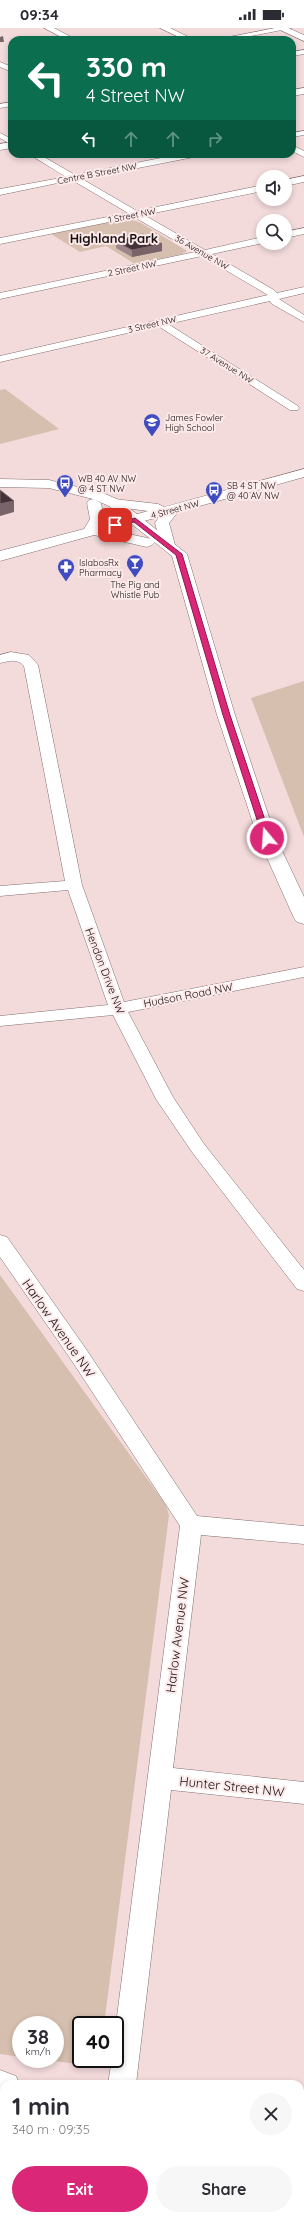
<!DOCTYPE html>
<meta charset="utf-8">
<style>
:root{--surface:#fff;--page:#f7f7f7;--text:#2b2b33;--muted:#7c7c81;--accent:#db2777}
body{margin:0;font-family:Quicksand,sans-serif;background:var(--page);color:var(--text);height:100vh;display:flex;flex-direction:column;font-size:15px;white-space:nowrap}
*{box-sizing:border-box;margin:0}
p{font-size:13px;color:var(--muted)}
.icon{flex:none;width:22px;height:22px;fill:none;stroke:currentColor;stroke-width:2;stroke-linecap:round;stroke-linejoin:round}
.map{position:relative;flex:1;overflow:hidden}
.sheet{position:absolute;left:0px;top:2052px;width:304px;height:140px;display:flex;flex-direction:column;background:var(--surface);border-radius:12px 12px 0 0;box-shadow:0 2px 6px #0003}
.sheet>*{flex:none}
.top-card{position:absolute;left:8px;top:8px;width:288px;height:122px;border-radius:12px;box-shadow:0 2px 6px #0003;background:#0b6e4f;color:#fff;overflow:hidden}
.buttons{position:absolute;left:256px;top:142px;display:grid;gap:8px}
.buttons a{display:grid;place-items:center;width:36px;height:36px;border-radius:50%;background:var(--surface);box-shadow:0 2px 6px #0003;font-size:20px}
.speed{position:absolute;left:12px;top:1988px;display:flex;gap:8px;font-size:20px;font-weight:700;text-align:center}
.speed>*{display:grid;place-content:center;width:52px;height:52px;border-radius:50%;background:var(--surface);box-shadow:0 2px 6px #0003;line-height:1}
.speed small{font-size:10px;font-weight:400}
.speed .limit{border:2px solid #111;border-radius:6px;background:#fff;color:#111}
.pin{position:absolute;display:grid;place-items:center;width:34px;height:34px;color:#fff;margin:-17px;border-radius:8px;box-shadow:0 2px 6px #0006}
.me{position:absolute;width:44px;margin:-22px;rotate:342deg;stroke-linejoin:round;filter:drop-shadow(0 0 3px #0008)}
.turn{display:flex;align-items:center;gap:14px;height:84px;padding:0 12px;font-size:18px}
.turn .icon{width:52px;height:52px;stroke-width:2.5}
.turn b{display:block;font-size:28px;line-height:34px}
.lanes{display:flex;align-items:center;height:38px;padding:0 12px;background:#0003;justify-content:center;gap:20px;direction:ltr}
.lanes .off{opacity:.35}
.round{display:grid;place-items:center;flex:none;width:42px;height:42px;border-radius:21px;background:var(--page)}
.head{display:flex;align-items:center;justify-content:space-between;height:68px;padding:0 12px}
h1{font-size:24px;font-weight:700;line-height:30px}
.action{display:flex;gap:8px;margin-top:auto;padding:8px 12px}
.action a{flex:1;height:46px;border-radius:24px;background:var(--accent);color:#fff;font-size:16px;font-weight:700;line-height:46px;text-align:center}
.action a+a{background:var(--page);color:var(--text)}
.status{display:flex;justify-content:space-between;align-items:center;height:28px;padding:0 20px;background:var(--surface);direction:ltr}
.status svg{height:11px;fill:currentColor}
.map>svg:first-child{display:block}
</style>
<div class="status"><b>09:34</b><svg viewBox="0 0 49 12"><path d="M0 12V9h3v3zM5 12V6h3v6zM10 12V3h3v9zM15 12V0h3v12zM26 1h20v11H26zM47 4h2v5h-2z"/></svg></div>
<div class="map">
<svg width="304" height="2192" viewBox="0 0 304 2192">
<rect width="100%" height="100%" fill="#f3dadb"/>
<path fill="#d6bfae" d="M118,192H133L141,195L187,223L182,226L135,236L106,218L80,224L51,206Z
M5,361L59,401L0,416V362Z
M304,653V809L251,670Z
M0,1247L166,1477L169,1487L104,1997H81L82,2031L78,2036L38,2031H55V1997H21V2029L0,2026Z"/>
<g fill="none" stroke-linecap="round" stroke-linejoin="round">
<g stroke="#846f70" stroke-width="1">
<path id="minor" d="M44,0H54L77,12H67Z
M160,0H170L195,12H185Z
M275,0H292L231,12H214Z
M304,22V26L292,28V24Z
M0,34L12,39V44L0,39Z
M12,74V78L0,80V76Z
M304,103V107L292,109V105Z
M0,105L12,111V117L0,110Z
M292,117L304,123V129L292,123Z
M29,126H39L75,147L181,126H198L194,129L82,151L137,183L263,157V163L144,187L205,222L263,209V215L212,226L274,262L277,265L304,259V265L279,271L304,287V294L272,276L270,273L168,296L298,378L299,380L298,382H290L158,298L0,334V328L268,267L202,228L0,271V265L195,224L134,189L0,216V210L128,185L72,152L0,167V161L66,149Z
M304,148V154L285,158V152Z
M304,200V206L285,210V204Z
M11,624L29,627L38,637L82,857L124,974L304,939V949L128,984L173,1069L204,1116L304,1242V1263L297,1261L192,1124L156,1071L113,987L0,998V988L108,977L68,862L0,868V858L65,853L24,638C17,630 10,633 0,635V627Z
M0,1207L7,1209L86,1321L197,1488L304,1498V1516L201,1507L173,1740L304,1754V1776L171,1762L136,2056H108L112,2031H115V2004L180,1498L72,1333L0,1229Z
M93,2188H121V2192H93Z"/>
</g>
<g stroke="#846f70" stroke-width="1">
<path id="tertiary" d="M276,0H288L304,7V13Z
M0,451L49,452L103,465L119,472L187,526L235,687L276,810L304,869V896L297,894L294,890L258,810L217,687L172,528L109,478L93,471L49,460L0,459Z
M0,2042L16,2048L19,2056H4V2077L0,2076Z
M300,2075H304V2109H300Z"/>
</g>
<g stroke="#846f70" stroke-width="1">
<path id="secondary" d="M304,60V66L292,68V62Z
M12,114V120L0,122V116Z
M304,441V449L178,484L169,495L175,517L172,520H162L155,495L159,489L110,502L152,511L155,514L152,517L147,519L94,507L0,533V523L84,501L90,491L87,475L89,472L94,471L101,475L104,491L102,496L148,483L109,478L107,475L109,472L114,471L158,476L164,479Z"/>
</g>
<use href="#minor" fill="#fff" fill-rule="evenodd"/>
<use href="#tertiary" fill="#fff" fill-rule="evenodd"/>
<use href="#secondary" fill="#fff" fill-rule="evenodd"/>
</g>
<path fill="#9c868a" d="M116,213L162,216V223L132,229L116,220Z"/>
<path fill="#786469" d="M3,8L4,14H0V9Z
M162,216V223L132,229V222Z
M14,473V484L0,488V476Z"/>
<path fill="#443238" stroke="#786469" d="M143,206L162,216L132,222L116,213Z
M0,462L14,473L0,476Z"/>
<path fill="#db2777" stroke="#8e194d" d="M135,490L182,526L230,687L271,810L270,812L263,810L223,687L176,527L134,494L115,499L112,497Z"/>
<defs>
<g id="school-pin" transform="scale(0.9)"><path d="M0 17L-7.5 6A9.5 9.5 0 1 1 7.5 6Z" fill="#404bbf" stroke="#fce9e9"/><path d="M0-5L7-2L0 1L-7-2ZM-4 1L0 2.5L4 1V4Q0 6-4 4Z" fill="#fff"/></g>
<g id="bus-pin" transform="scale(0.9)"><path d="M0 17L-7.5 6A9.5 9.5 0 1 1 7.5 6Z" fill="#404bbf" stroke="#fce9e9"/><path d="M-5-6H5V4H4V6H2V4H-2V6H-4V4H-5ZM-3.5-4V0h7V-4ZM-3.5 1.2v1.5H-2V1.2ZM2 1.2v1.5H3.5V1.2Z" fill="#fff"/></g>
<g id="bar-pin" transform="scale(0.9)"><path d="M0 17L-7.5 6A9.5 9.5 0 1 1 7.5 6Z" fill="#404bbf" stroke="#fce9e9"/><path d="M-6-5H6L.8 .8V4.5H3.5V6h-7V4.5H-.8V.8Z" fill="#fff"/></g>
<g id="pharmacy-pin" transform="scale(0.9)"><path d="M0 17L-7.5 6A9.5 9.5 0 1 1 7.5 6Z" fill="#404bbf" stroke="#fce9e9"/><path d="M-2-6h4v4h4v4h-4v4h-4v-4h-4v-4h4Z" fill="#fff"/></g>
</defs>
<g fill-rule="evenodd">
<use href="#school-pin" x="152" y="394"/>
<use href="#bus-pin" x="65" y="455"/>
<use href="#bus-pin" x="214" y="462"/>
<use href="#bar-pin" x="135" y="535"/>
<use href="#pharmacy-pin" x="66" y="539"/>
</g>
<g text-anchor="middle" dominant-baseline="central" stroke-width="4" stroke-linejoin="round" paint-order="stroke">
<g font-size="9" fill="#181011" stroke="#fce9e9">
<text transform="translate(97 145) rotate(-11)">Centre B Street NW</text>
<text transform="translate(132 187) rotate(-11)">1 Street NW</text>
<text transform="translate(202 224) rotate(30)">36 Avenue NW</text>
<text transform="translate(132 240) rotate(-12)">2 Street NW</text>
<text transform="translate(152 296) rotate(-13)">3 Street NW</text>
<text transform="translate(227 337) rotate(32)">37 Avenue NW</text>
<text transform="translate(175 481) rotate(-15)">4 Street NW</text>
</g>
<g font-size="9" fill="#181011" stroke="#fce9e9" text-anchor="start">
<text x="165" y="389">James Fowler<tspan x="165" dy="10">High School</tspan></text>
<text x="78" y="450">WB 40 AV NW<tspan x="78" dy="10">@ 4 ST NW</tspan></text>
<text x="227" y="457">SB 4 ST NW<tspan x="227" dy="10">@ 40 AV NW</tspan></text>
<text x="79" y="534">IslabosRx<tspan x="79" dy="10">Pharmacy</tspan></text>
<text x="135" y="556" text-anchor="middle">The Pig and<tspan x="135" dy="10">Whistle Pub</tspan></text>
</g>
<g font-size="11" fill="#181011" stroke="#fce9e9">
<text transform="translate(105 943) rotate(69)">Hendon Drive NW</text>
<text transform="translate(188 967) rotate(-11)">Hudson Road NW</text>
</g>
<g font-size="13" font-weight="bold" fill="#181011" stroke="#fce9e9">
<text x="114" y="210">Highland Park</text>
</g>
<g font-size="13" fill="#181011" stroke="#fce9e9">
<text transform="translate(59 1300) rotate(55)">Harlow Avenue NW</text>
<text transform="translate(177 1607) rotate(-83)">Harlow Avenue NW</text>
<text transform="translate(232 1758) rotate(6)">Hunter Street NW</text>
</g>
</g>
</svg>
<div class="buttons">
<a><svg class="icon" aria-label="sound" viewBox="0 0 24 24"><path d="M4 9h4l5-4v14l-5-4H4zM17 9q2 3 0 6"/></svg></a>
<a><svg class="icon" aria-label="search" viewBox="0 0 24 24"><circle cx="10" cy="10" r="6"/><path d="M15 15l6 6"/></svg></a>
</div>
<div class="speed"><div>38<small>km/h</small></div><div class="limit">40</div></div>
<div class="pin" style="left:115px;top:497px;background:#d93025"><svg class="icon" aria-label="arrive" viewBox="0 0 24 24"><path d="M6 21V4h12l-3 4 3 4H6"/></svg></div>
<svg class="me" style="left:267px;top:810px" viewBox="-20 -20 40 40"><circle r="17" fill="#db2777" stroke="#fff" stroke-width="3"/><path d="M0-11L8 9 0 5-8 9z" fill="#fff"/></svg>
<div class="top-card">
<div class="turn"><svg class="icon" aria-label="left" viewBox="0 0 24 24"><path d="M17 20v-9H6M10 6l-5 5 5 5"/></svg><div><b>330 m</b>4 Street NW</div></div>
<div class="lanes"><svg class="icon" aria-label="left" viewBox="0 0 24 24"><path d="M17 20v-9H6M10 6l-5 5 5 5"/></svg><svg class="icon off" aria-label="ahead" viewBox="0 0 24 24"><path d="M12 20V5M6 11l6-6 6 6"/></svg><svg class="icon off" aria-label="ahead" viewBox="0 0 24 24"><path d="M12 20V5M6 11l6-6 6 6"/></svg><svg class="icon off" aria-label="right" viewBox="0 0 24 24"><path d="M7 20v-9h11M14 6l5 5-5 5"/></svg></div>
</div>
<section class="sheet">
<div class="head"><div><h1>1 min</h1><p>340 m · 09:35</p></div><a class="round"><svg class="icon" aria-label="close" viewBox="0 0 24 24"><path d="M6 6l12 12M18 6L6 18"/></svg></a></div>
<div class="action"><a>Exit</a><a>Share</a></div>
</section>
</div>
